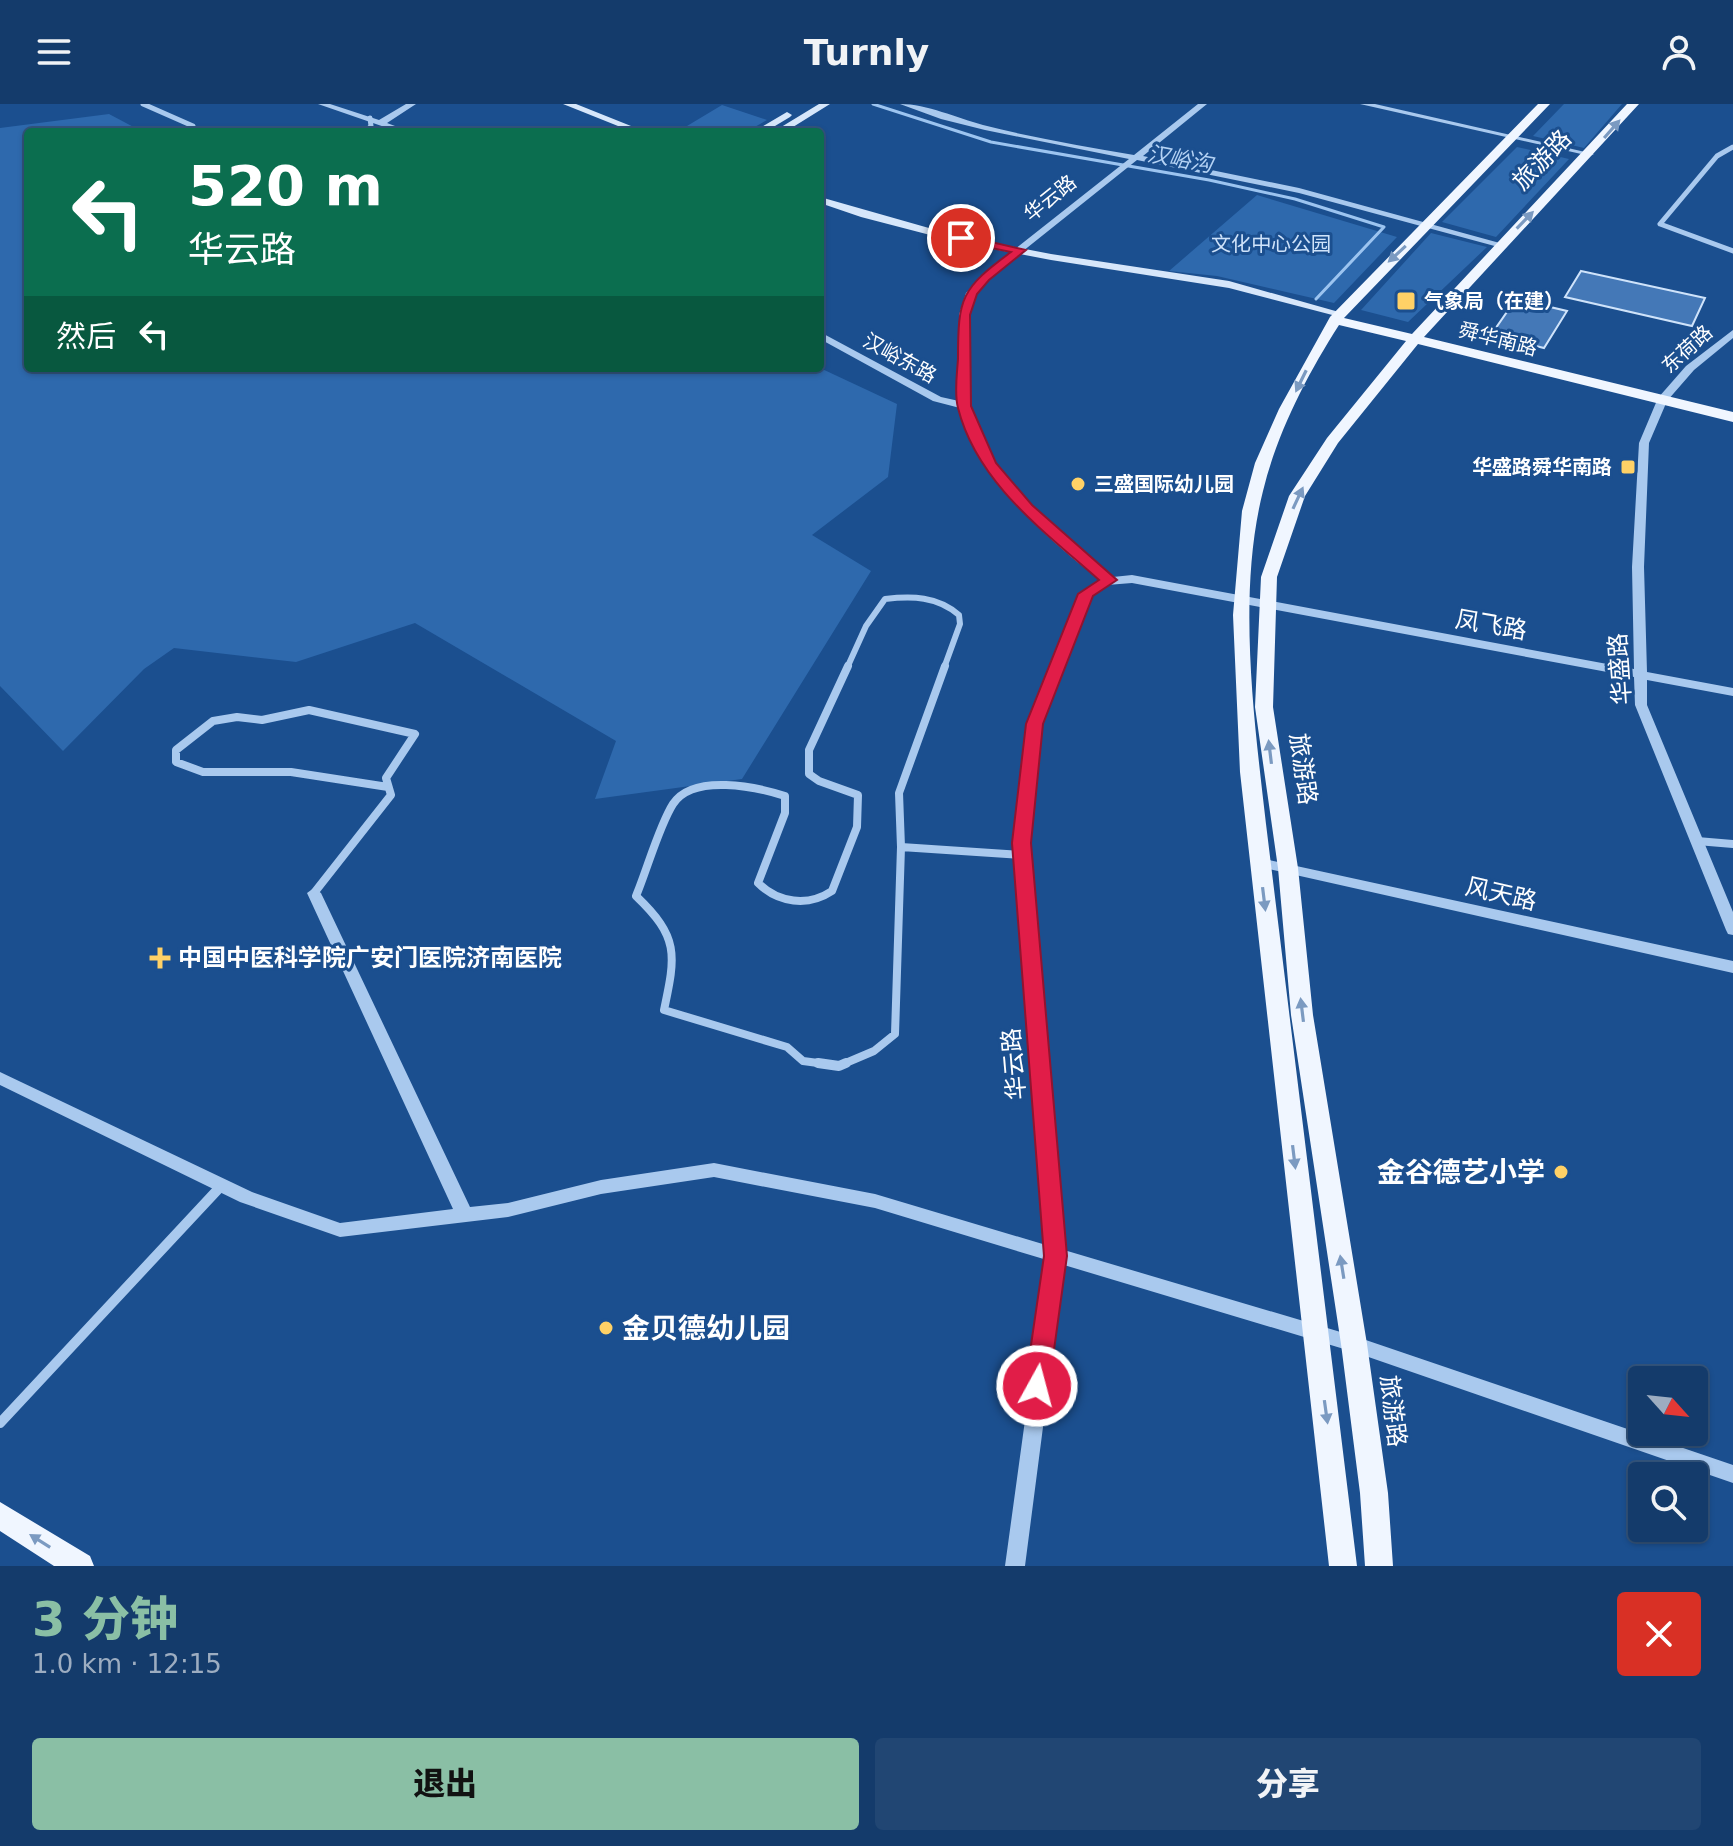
<!DOCTYPE html>
<html lang="zh">
<meta charset="utf-8">
<style>
:root{--surface:#143b6b;--page:#214673;--text:#f1f3f6;--muted:#9dadc1;--line:#33557e;--accent:#8abfa5}
body{margin:0;font-family:"DejaVu Sans","Noto Sans SC",sans-serif;background:var(--page);color:var(--text);height:100vh;display:flex;flex-direction:column;font-size:30px;white-space:nowrap}
*{box-sizing:border-box;margin:0}
p{font-size:26px;color:var(--muted)}
.icon{flex:none;width:44px;height:44px;fill:none;stroke:currentColor;stroke-width:2;stroke-linecap:round;stroke-linejoin:round}
.map{position:relative;height:1462px;overflow:hidden}
.sheet{display:flex;flex-direction:column;background:var(--surface);flex:1}
.sheet>*{flex:none}
.top-card{position:absolute;left:24px;top:24px;width:800px;height:244px;border-radius:8px;box-shadow:0 2px 6px #0004,0 0 0 2px var(--line);background:#0b6e4f;color:#fff;overflow:hidden}
.needle{width:52px;rotate:117deg}
.buttons{position:absolute;left:1628px;top:1262px;display:grid;gap:16px}
.buttons a{display:grid;place-items:center;width:80px;height:80px;border-radius:8px;background:var(--surface);box-shadow:0 2px 6px #0004,0 0 0 2px var(--line);font-size:40px}
.pin{position:absolute;display:grid;place-items:center;width:68px;height:68px;color:#fff;margin:-34px;border:4px solid #fff;border-radius:50%;box-shadow:0 2px 8px #0007}
.me{position:absolute;width:88px;margin:-44px;rotate:7deg;stroke-linejoin:round;filter:drop-shadow(0 0 6px #0008)}
.turn{display:flex;align-items:center;gap:28px;height:168px;padding:0 32px;font-size:36px}
.turn .icon{width:104px;height:104px;stroke-width:2.5}
.turn b{display:block;font-size:56px;line-height:68px}
.then{display:flex;align-items:center;height:76px;padding:0 32px;background:#0003;gap:16px;font-size:30px}
.round{display:grid;place-items:center;flex:none;width:84px;height:84px;border-radius:8px;background:var(--page)}
.summary{display:flex;align-items:center;justify-content:space-between;height:136px;padding:0 32px}
h1{font-size:48px;font-weight:800;line-height:60px;color:var(--accent)}
.cta{display:flex;gap:16px;margin-top:auto;padding:16px 32px}
.cta a{flex:1;height:92px;border-radius:8px;background:var(--accent);color:#111;font-size:32px;font-weight:800;line-height:92px;text-align:center}
.cta a+a{background:var(--page);color:var(--text)}
header{display:flex;justify-content:space-between;align-items:center;height:104px;padding:0 32px;background:var(--surface);font-size:36px;font-weight:800}
.map>svg:first-child{display:block}
</style>
<header><svg class="icon" aria-label="menu" viewBox="0 0 24 24"><path d="M4 6h16M4 12h16M4 18h16"/></svg>Turnly<svg class="icon" aria-label="person" viewBox="0 0 24 24"><circle cx="12" cy="8" r="4"/><path d="M4 21q1-7 8-7t8 7"/></svg></header>
<div class="map">
<svg width="1733" height="1462" viewBox="0 0 1733 1462">
<rect width="100%" height="100%" fill="#1b4f8f"/>
<path fill="#2e69ad" d="M1564,0H1622L1584,44L1533,32Z
M722,1L767,16L746,28H677Z
M109,10L143,28H28V264H820L897,300L888,373L812,431L871,467L742,675L595,695L616,637L415,519L296,558L174,544L144,565L63,647L0,582V24Z
M1517,43L1569,55L1496,133L1442,118Z
M1257,91L1397,133L1334,199L1217,172L1169,167Z
M1431,129L1487,143L1408,218L1361,206Z"/>
<g fill="none" stroke-linecap="round" stroke-linejoin="round">
<path stroke="#9cc4f0" stroke-width="3" d="M873,0L991,38L1209,76L1295,95L1384,123L1316,195"/>
</g>
<path fill="#4478b7" stroke="#cfe3fa" stroke-width="2" d="M1581,167L1705,194L1692,222L1565,193Z
M1516,195L1567,207L1544,244L1491,231Z"/>
<g fill="none" stroke-linecap="round" stroke-linejoin="round">
<path stroke="#a9c9ee" stroke-width="5" d="M143,0L193,22L195,28
M365,28L371,22L370,14
M1733,43L1717,52L1660,120L1733,147"/>
<path stroke="#a9c9ee" stroke-width="6" d="M847,564L866,522L885,495C912,492 937,492 959,511L960,520L944,564"/>
<path stroke="#a9c9ee" stroke-width="8" d="M1697,737L1733,740
M901,743L1023,751
M901,743L899,689L945,562
M314,789L391,691L386,674L415,630L309,606L262,616L237,613L213,617L176,646V658L203,668H291L388,683
M833,961L803,957L787,943L664,906C676,850 679,833 636,792C647,766 659,722 673,700C693,669 757,683 785,692V709L758,779C778,799 808,803 832,787L857,723L858,691L819,677L809,670V646L848,562
M841,961L874,947L895,930L901,743"/>
<path stroke="#a9c9ee" stroke-width="10" d="M818,959L839,962L846,959
M0,1319L222,1081"/>
<path fill="#a9c9ee" fill-rule="evenodd" d="M318,0H330L379,16L406,0H416L387,19L411,28H399Z
M900,0C927,0 957,14 983,21C1033,34 1084,42 1134,51L1198,0H1207L1143,52L1299,84L1507,141L1502,144L1299,89L1137,56L988,175L976,190L969,211V302L994,359L1031,403L1094,461L1113,473L1132,471L1634,565L1632,463L1639,339L1658,294L1686,262L1733,226V234L1694,266L1667,297L1649,339L1644,463L1647,568L1733,584V592L1647,576V601L1733,808V831L1728,830L1726,826L1635,601L1634,573L1132,479L1107,481L1091,492L1041,620L1029,739L1064,1146L1354,1232L1733,1361V1379L1354,1248L1064,1161L1025,1462H1005L1047,1156L875,1104L714,1073L601,1090L508,1113L340,1133L240,1098L0,981V968L252,1088L340,1119L453,1105L307,789L314,784L321,789L470,1103L508,1099L601,1076L714,1059L875,1090L1046,1141L1015,739L1027,620L1080,490L1100,475C1065,451 1008,398 985,361C974,345 968,322 960,304L933,297L820,235V228L941,293L959,297V211L966,189L982,171L1129,55L985,26L941,15Z
M1360,0H1375L1594,50L1590,52Z
M1260,754L1733,857V869L1255,762L1253,759L1255,756Z"/>
<path fill="#d6e6fa" fill-rule="evenodd" d="M563,0H576L646,28H633Z
M819,0H830L785,28H773Z
M787,8L792,11L790,13L765,28H753Z
M820,93L957,132L1051,150L1229,177L1346,210L1340,213L1229,184L1051,156L957,138L861,113L820,99Z"/>
<path fill="#f0f6ff" fill-rule="evenodd" d="M1538,0H1550L1344,214L1412,230L1627,0H1639L1424,233L1733,308V318L1418,240L1338,339L1305,392L1277,473L1273,603L1298,764L1313,911L1367,1240L1388,1389L1393,1462H1365L1360,1389L1341,1240L1291,911L1278,764L1255,603L1261,473L1289,392L1327,334L1406,237L1339,221C1307,271 1277,329 1263,387C1237,490 1254,615 1266,720L1357,1462H1329L1240,668L1233,511L1242,407L1255,359L1279,305L1330,213Z
M0,1398L90,1452L94,1462H54L0,1427Z"/>
</g>
<defs><path id="oneway-solid" d="M-6-.8H1V-3.2L6.5 0L1 3.2V.8H-6Z" transform="scale(2)"/></defs>
<g fill="#7b9ac1">
<use href="#oneway-solid" transform="translate(1612 25) rotate(-49)"/>
<use href="#oneway-solid" transform="translate(1525 116) rotate(-46)"/>
<use href="#oneway-solid" transform="translate(1397 150) rotate(137)"/>
<use href="#oneway-solid" transform="translate(1301 277) rotate(116)"/>
<use href="#oneway-solid" transform="translate(1298 394) rotate(-65)"/>
<use href="#oneway-solid" transform="translate(1270 648) rotate(-97)"/>
<use href="#oneway-solid" transform="translate(1264 795) rotate(83)"/>
<use href="#oneway-solid" transform="translate(1302 906) rotate(-97)"/>
<use href="#oneway-solid" transform="translate(1294 1053) rotate(83)"/>
<use href="#oneway-solid" transform="translate(1342 1163) rotate(-99)"/>
<use href="#oneway-solid" transform="translate(1326 1308) rotate(82)"/>
<use href="#oneway-solid" transform="translate(40 1437) rotate(-148)"/>
</g>
<path fill="#e11d48" stroke="#92132f" stroke-width="2" d="M961,131L1026,146L989,176L977,190L970,211L971,302L996,359L1032,401L1117,476L1093,492L1043,620L1031,739L1067,1152L1049,1282L1046,1290L1037,1293L1029,1290L1025,1282L1044,1152L1012,739L1026,620L1078,490L1099,476C1044,427 977,379 958,304C954,289 957,270 958,255C958,193 961,185 1011,148L957,137L955,134Z"/>
<g fill="#ffd166" stroke="#1b4f8f" stroke-width="3">
<rect x="1396" y="187" width="20" height="20" rx="4"/>
<rect x="1620" y="355" width="16" height="16" rx="4"/>
<circle cx="1078" cy="380" r="8"/>
<path d="M156 842h8v8h8v8h-8v8h-8v-8h-8v-8h8z"/>
<circle cx="1561" cy="1068" r="8"/>
<circle cx="606" cy="1224" r="8"/>
</g>
<g text-anchor="middle" dominant-baseline="central" stroke-width="6" stroke-linejoin="round" paint-order="stroke">
<g font-size="20" fill="#fff" stroke="#1b4f8f">
<text transform="translate(1050 94) rotate(-39)">华云路</text>
<text transform="translate(1498 235) rotate(14)">舜华南路</text>
<text transform="translate(1687 245) rotate(-42)">东荷路</text>
<text transform="translate(900 254) rotate(29)">汉峪东路</text>
</g>
<g font-size="20" fill="#cfe3fa" stroke="#1b4f8f">
<text x="1271" y="140">文化中心公园</text>
</g>
<g font-size="20" font-weight="bold" fill="#fff" stroke="#1b4f8f" text-anchor="start">
<text x="1424" y="197">气象局（在建）</text>
<text x="1612" y="363" text-anchor="end">华盛路舜华南路</text>
<text x="1094" y="380">三盛国际幼儿园</text>
</g>
<g font-size="22" font-style="italic" fill="#b5d3f5" stroke="#1b4f8f">
<text transform="translate(1180 55) rotate(10)">汉峪沟</text>
</g>
<g font-size="24" fill="#fff" stroke="#1b4f8f">
<text transform="translate(1542 56) rotate(-46)">旅游路</text>
<text transform="translate(1491 521) rotate(10)">凤飞路</text>
<text transform="translate(1620 565) rotate(-94)">华盛路</text>
<text transform="translate(1303 665) rotate(82)">旅游路</text>
<text transform="translate(1501 790) rotate(13)">风天路</text>
<text transform="translate(1014 960) rotate(-95)">华云路</text>
<text transform="translate(1393 1307) rotate(83)">旅游路</text>
</g>
<g font-size="24" font-weight="bold" fill="#fff" stroke="#1b4f8f" text-anchor="start">
<text x="178" y="854">中国中医科学院广安门医院济南医院</text>
</g>
<g font-size="28" font-weight="bold" fill="#fff" stroke="#1b4f8f" text-anchor="end">
<text x="1545" y="1068">金谷德艺小学</text>
<text x="622" y="1224" text-anchor="start">金贝德幼儿园</text>
</g>
</g>
</svg>
<div class="buttons">
<a><svg class="needle" viewBox="-14 -14 28 28"><path d="M0-13l5 13h-10z" fill="#e53935"/><path d="M0 13l5-13h-10z" fill="#9dadc1"/></svg></a>
<a><svg class="icon" aria-label="search" viewBox="0 0 24 24"><circle cx="10" cy="10" r="6"/><path d="M15 15l6 6"/></svg></a>
</div>
<div class="pin" style="left:961px;top:134px;background:#d93025"><svg class="icon" aria-label="arrive" viewBox="0 0 24 24"><path d="M6 21V4h12l-3 4 3 4H6"/></svg></div>
<svg class="me" style="left:1037px;top:1282px" viewBox="-20 -20 40 40"><circle r="17" fill="#e11d48" stroke="#fff" stroke-width="3"/><path d="M0-11L8 9 0 5-8 9z" fill="#fff"/></svg>
<div class="top-card">
<div class="turn"><svg class="icon" aria-label="left" viewBox="0 0 24 24"><path d="M17 20v-9H6M10 6l-5 5 5 5"/></svg><div><b>520 m</b>华云路</div></div>
<div class="then">然后<svg class="icon" aria-label="left" viewBox="0 0 24 24"><path d="M17 20v-9H6M10 6l-5 5 5 5"/></svg></div>
</div>
</div>
<section class="sheet">
<div class="summary"><div><h1>3 分钟</h1><p>1.0 km · 12:15</p></div><a class="round" style="background:#d93025;color:#fff"><svg class="icon" aria-label="close" viewBox="0 0 24 24"><path d="M6 6l12 12M18 6L6 18"/></svg></a></div>
<div class="cta"><a>退出</a><a>分享</a></div>
</section>
